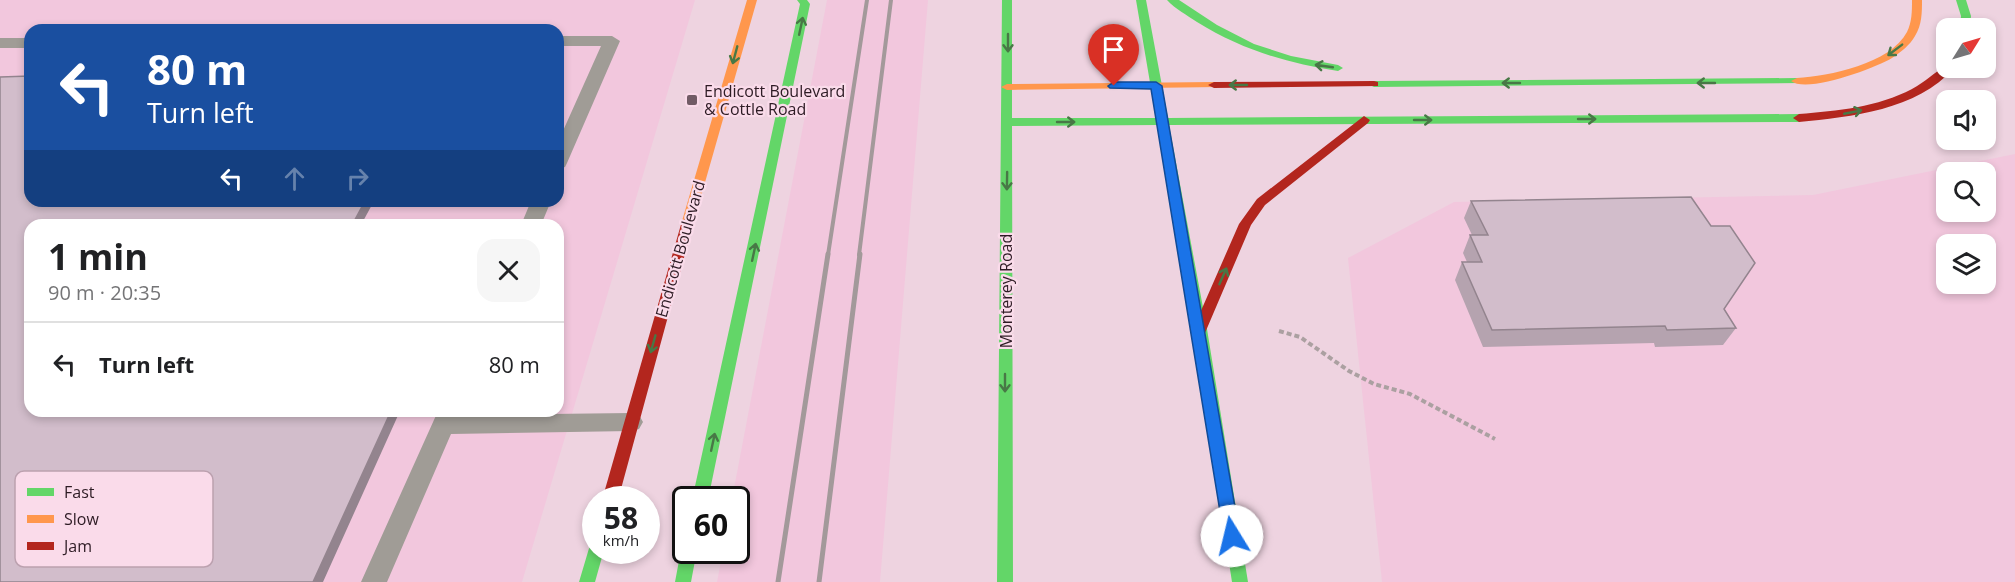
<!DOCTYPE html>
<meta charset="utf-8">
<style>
:root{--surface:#fff;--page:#f6f6f6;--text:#202124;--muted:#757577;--line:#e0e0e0}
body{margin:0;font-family:"Open Sans",sans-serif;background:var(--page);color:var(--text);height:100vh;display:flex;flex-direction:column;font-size:22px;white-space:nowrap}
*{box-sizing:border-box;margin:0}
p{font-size:20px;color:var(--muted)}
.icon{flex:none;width:33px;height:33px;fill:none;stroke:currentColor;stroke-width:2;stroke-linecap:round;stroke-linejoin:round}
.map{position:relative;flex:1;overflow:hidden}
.side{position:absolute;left:24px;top:219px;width:540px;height:198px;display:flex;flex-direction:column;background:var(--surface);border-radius:18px;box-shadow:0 3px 9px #0003}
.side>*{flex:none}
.guide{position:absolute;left:24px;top:24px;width:540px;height:183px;border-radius:18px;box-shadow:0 3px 9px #0003;background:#1a4fa0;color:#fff;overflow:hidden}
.needle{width:39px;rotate:53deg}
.tools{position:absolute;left:1936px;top:18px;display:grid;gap:12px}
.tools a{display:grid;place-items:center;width:60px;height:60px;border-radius:12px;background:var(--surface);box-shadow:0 3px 9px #0003;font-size:30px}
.speed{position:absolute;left:582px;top:486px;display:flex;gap:12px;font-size:30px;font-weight:700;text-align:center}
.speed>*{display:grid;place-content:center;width:78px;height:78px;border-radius:50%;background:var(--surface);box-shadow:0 3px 9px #0003;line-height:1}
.speed small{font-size:15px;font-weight:400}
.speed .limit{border:3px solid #111;border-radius:9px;background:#fff;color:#111}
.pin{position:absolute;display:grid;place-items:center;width:51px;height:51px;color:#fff;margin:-62px -26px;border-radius:50% 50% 50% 0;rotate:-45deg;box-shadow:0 0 6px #0007}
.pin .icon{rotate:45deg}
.me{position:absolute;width:66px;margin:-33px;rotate:351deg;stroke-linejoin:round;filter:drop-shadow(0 0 4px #0008)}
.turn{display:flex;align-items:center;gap:21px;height:126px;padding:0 24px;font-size:27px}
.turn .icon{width:78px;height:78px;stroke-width:2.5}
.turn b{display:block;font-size:42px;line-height:51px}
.lanes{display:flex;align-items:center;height:57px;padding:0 24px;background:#0003;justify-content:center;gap:30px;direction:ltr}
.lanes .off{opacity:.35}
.round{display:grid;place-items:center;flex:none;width:63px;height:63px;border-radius:18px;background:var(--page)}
.head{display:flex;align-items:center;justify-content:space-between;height:102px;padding:0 24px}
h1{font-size:36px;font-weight:700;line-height:45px}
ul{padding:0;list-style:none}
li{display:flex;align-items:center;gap:18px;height:84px;padding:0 24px;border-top:2px solid var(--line)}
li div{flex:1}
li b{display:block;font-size:22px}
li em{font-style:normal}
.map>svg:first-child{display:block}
</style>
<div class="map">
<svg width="2015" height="582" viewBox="0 0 2015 582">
<rect width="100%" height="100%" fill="#eed3e0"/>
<path fill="#f2c7dd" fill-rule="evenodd" d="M0,0H695L522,582H0ZM30,30H558V201H30ZM30,225H558V411H30Z
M827,0H928L880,582H717L723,551L736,550V500L732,499Z
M2015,154V582H1382L1348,258L1454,202L1813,195ZM1947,172H1986V212H1947ZM1947,244H1986V284H1947Z"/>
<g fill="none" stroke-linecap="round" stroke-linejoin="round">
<path stroke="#aba0a1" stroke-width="4" stroke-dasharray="5 3" stroke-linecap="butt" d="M1279,331L1300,337L1349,371L1374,384L1410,394L1495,439"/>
<path fill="#a09c96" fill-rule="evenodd" d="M558,36H612L620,41L567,163L565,167L558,169V142L601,46H558Z
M0,38H30V48H0Z
M531,201H551L541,225H521Z
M460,411L459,415L631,413L639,415L643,422L639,429L631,431L451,434L387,582H361L438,411Z"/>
<path fill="#63d668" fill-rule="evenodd" d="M797,0H807L810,4L708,500H692L800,4Z
M1002,0H1012V118H1156L1136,0H1146L1168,118L1799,114L1805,118L1799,122L1169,125L1207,329L1248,582H1232L1193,329L1158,125L1012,126L1013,582H997Z
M1167,0H1179L1217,25L1254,44L1291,56L1338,65L1343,68L1338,71C1287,63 1242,50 1197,22C1187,15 1175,9 1167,0Z
M1956,0H1966L1971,16L1970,28H1960L1961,16Z
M1797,78L1801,79V83L1374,87L1368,84L1374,81Z
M596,543V550H604L595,582H579L590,545Z
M686,544V550H697L691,582H675L681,550Z"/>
<path fill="#ff974d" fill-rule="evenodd" d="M747,0H757L694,221L688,225L682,221Z
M1912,0H1922C1922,12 1922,25 1915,36C1910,45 1901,52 1892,58C1875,68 1807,94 1791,81L1797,78C1829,76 1890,64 1907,32C1912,22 1912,11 1912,0Z
M1214,82L1220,85L1218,87L1007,90L1001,87L1007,84Z"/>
<path fill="#b3261e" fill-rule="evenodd" d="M1947,65V68H1954C1917,110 1851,117 1799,122L1793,118L1799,114C1837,111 1878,107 1912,89C1925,82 1935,72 1947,65Z
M1374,81L1378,82V86L1214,88L1208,85L1214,82Z
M1364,116L1370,120L1368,123L1265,205L1251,225L1205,333H1195L1193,329L1239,224L1257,199Z
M688,217L694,221L618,500H602L682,221Z"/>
<path stroke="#a3999a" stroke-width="4" d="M828,255L867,0
M859,255L891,0"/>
<path stroke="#a3999a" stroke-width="5" d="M778,582L828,254
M819,582L860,254"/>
</g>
<path fill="#b5a3af" d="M1471,201L1724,309L1736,328L1723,345L1655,347L1654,343L1483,347L1455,280L1462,262H1467L1463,253L1470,235H1472L1464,218Z"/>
<path fill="#93848e" d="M365,201H374L361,225H352Z
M391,411H400L323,582H313Z"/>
<path fill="#d2bdcb" stroke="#93848e" stroke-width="1.5" d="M30,76V201H365L352,225H30V411H391L313,582H0V77Z
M1691,197L1711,226H1730L1755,263L1724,309L1736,328L1667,330L1665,326L1492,330L1462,262H1482L1470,235H1488L1471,201Z"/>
<defs><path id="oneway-shaft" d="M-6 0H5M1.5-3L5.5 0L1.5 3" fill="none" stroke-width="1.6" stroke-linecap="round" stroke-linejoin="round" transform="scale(1.5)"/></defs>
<g stroke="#487846">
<use href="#oneway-shaft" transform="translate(801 26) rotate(-78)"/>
<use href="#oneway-shaft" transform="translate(1008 43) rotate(90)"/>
<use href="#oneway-shaft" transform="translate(1895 50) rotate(143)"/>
<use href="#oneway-shaft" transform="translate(735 55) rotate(105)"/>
<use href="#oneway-shaft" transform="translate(1324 66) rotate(-172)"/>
<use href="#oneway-shaft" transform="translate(1511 83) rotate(180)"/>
<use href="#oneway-shaft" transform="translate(1706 83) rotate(180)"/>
<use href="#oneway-shaft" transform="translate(1238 85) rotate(180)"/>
<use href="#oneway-shaft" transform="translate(1853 112) rotate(-11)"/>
<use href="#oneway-shaft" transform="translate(1587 119)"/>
<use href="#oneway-shaft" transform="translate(1423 120)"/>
<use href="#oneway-shaft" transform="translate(1066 122)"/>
<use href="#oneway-shaft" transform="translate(1007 181) rotate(91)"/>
<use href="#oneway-shaft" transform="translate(754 252) rotate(-78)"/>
<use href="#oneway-shaft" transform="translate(1223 276) rotate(-66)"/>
<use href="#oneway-shaft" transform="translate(653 344) rotate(106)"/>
<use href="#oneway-shaft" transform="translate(1005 383) rotate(90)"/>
<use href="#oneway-shaft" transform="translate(713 442) rotate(-78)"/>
</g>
<path fill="#1a73e8" stroke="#114b97" stroke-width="1.5" d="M1114,82H1156L1162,86L1240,536L1238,541L1232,543L1226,541L1224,536L1151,89L1110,88L1108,86Z"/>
<rect fill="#715b66" stroke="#fadbea" stroke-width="2" x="686" y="94" width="12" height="12" rx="3"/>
<g text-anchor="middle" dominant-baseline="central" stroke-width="4.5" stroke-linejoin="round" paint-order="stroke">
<g font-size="16" fill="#2d1b24" stroke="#fadbea" text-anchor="start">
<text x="704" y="91">Endicott Boulevard<tspan x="704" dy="18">&amp; Cottle Road</tspan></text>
</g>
<g font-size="16" fill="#2d1b24" stroke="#fadbea">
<text transform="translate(680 249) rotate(-74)">Endicott Boulevard</text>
<text transform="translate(1006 291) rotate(-90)">Monterey Road</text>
</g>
</g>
<rect x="15" y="471" width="198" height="96" rx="9" fill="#fadbea" stroke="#bca1af" stroke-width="1.5"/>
<rect x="27" y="488" width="27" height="8" fill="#63d668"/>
<rect x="27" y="515" width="27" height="8" fill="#ff974d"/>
<rect x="27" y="542" width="27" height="8" fill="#b3261e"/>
<g font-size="16" fill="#2d1b24">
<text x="64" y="498">Fast</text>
<text x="64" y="525">Slow</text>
<text x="64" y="552">Jam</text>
</g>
</svg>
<div class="tools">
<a><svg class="needle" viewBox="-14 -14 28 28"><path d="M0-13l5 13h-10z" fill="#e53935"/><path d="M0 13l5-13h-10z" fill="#757577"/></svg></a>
<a><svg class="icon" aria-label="sound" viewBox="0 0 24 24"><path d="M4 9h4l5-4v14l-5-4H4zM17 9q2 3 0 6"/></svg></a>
<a><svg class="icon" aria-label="search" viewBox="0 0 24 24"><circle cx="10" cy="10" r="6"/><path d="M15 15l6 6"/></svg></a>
<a><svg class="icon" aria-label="layers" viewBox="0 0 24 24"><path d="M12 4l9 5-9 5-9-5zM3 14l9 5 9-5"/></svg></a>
</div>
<div class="speed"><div>58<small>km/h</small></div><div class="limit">60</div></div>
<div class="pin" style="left:1114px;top:86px;background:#d93025"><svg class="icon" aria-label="arrive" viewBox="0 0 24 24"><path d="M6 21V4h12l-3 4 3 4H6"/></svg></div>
<svg class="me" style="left:1232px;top:536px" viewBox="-20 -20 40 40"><circle r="19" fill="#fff"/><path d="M0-13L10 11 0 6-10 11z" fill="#1a73e8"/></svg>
<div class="guide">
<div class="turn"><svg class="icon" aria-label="left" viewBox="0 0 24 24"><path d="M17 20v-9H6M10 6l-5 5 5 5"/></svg><div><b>80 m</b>Turn left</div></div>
<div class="lanes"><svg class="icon" aria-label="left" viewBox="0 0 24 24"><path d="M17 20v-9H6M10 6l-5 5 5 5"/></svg><svg class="icon off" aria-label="ahead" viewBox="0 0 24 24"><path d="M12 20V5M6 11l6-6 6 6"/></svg><svg class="icon off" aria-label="right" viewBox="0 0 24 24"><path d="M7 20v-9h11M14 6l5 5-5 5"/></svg></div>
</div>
<section class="side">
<div class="head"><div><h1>1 min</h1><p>90 m · 20:35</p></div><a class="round"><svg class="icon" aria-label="close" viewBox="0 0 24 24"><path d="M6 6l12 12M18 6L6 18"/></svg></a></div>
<ul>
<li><svg class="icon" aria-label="left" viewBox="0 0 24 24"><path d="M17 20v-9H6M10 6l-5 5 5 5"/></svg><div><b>Turn left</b></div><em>80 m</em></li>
</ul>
</section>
</div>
